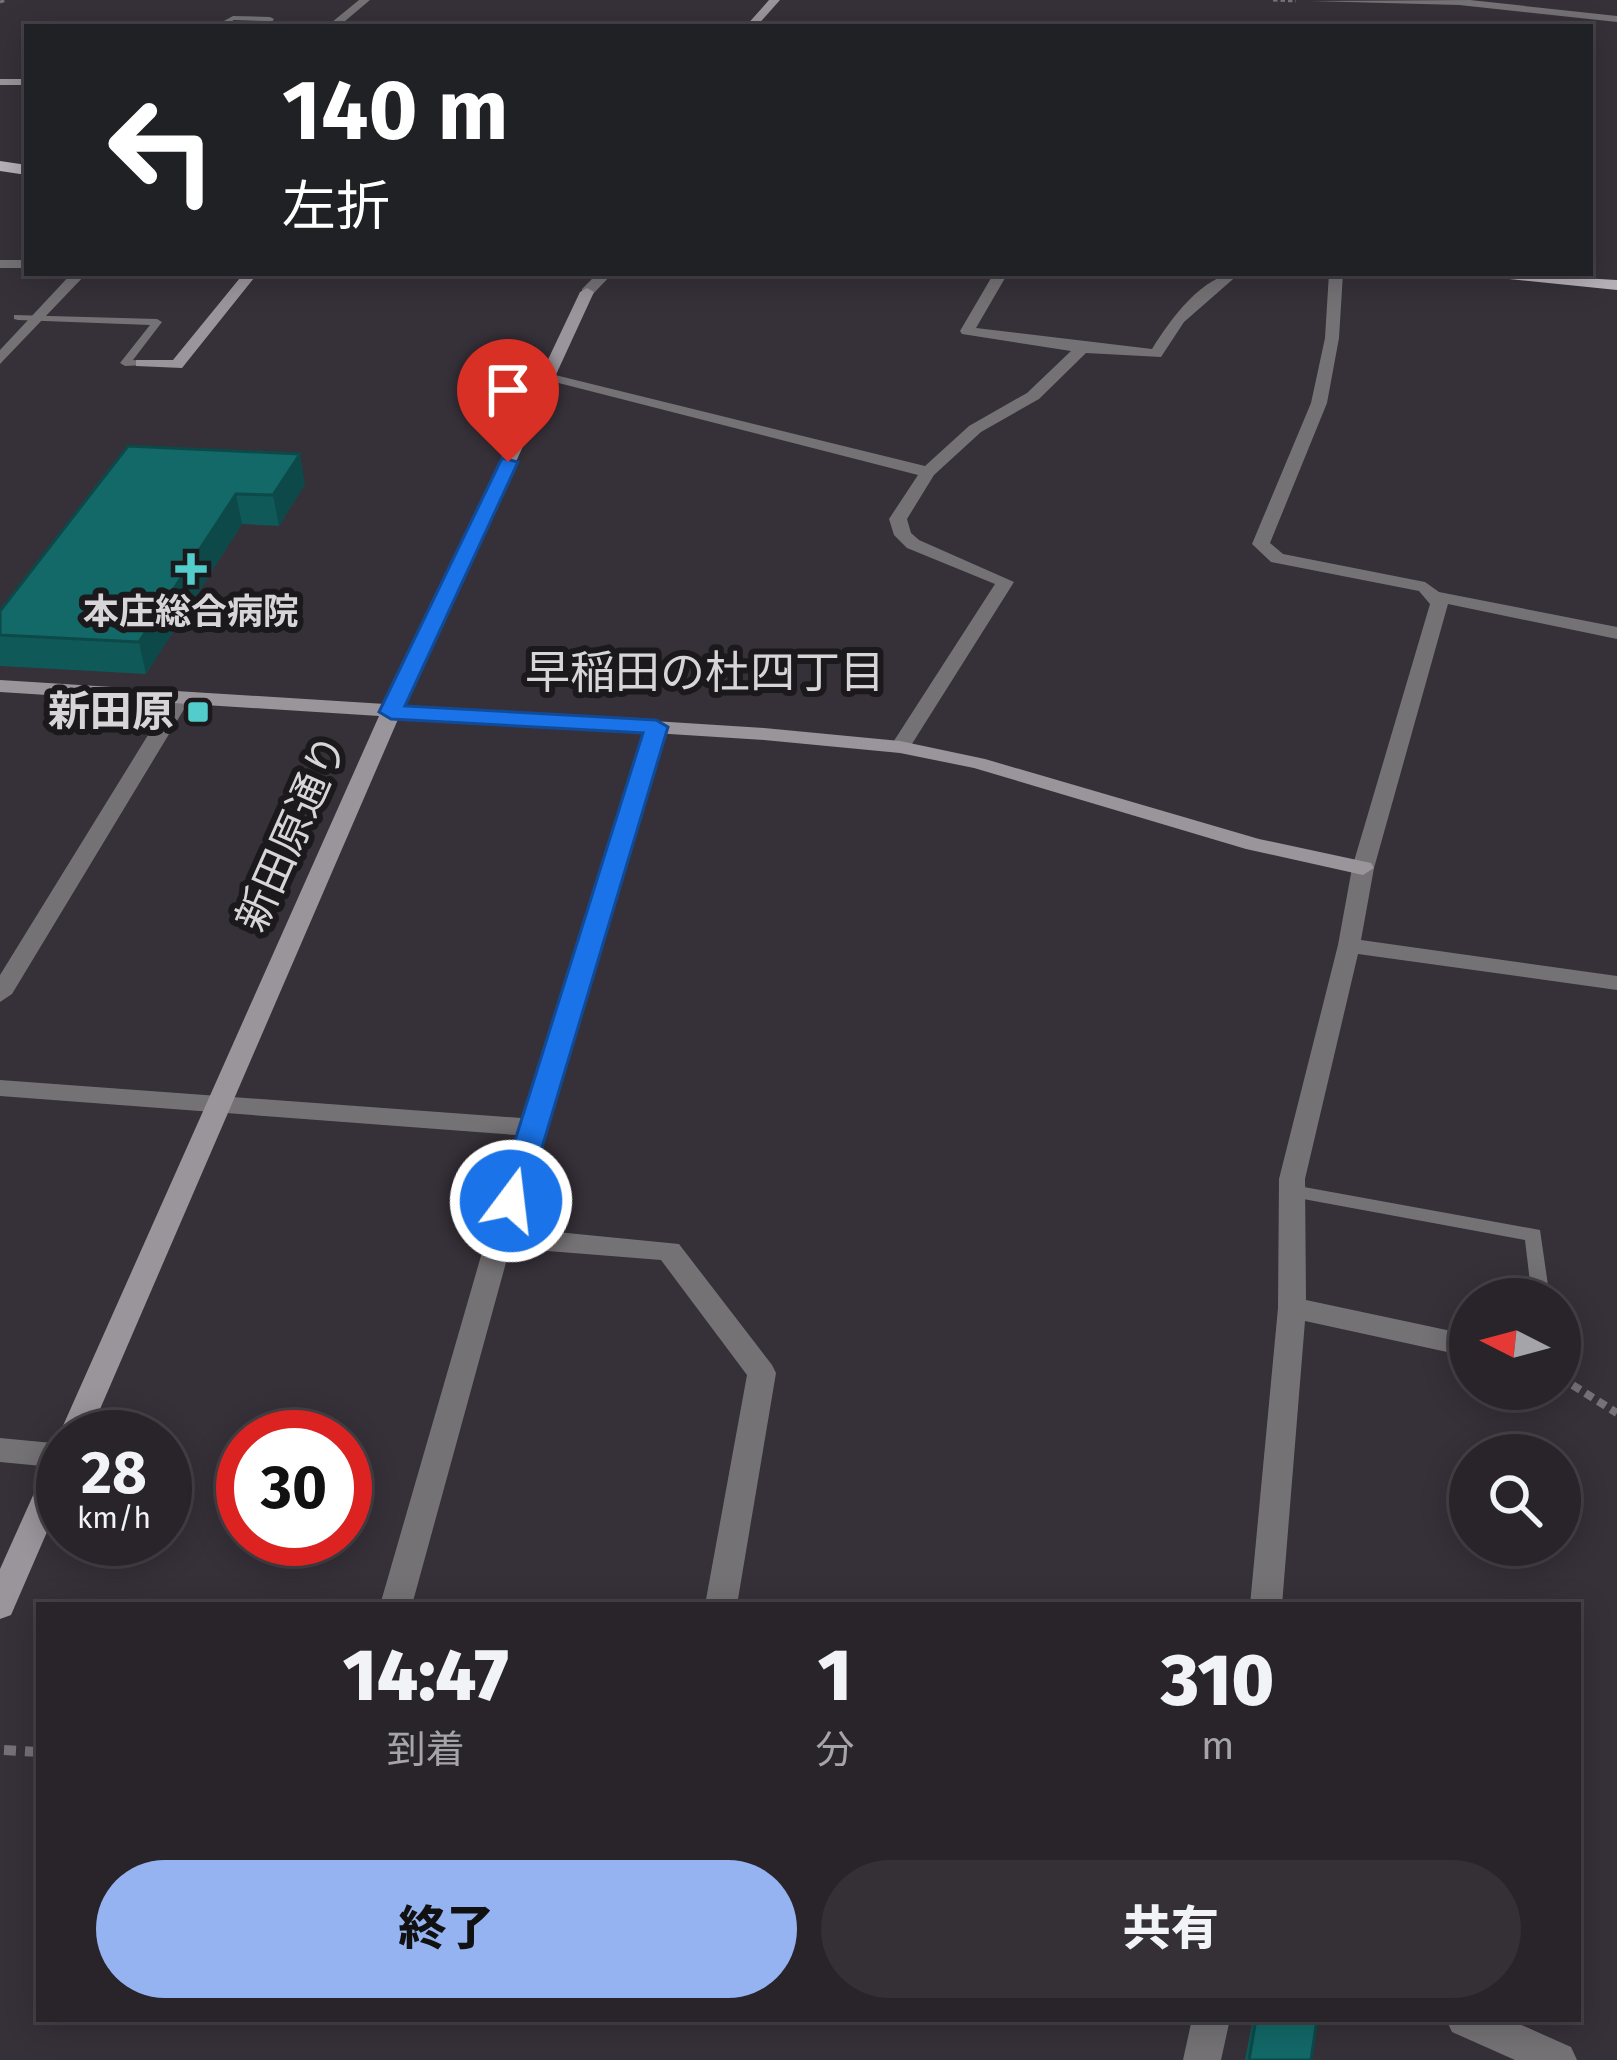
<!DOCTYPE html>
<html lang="ja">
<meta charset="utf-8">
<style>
:root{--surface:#28242a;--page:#343036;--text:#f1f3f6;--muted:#a5a4a8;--line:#444147;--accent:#95b2f1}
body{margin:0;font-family:"Fira Sans","Noto Sans JP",sans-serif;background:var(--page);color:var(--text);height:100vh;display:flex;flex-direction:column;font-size:45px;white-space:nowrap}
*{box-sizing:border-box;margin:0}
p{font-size:39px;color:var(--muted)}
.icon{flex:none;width:66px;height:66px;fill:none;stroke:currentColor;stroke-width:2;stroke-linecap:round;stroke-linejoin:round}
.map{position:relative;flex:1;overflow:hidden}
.panel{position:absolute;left:36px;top:1602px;width:1545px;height:420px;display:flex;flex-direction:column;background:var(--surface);border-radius:0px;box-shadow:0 6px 30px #0003,0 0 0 3px var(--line)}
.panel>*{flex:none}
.hud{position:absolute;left:24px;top:24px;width:1569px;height:252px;border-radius:0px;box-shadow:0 6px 30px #0003,0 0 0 3px var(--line);background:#202124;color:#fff;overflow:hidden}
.needle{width:78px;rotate:276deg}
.controls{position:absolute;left:1449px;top:1278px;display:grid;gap:24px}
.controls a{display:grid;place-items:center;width:132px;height:132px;border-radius:50%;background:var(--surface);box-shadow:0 6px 30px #0003,0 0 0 3px var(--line);font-size:60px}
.speed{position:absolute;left:36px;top:1410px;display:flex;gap:24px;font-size:60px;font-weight:700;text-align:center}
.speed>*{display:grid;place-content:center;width:156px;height:156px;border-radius:50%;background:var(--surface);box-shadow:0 6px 30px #0003,0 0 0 3px var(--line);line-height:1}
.speed small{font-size:30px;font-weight:400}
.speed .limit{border:18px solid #d22;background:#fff;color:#111}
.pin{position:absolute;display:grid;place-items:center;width:102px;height:102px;color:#fff;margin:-123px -51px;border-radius:50% 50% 50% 0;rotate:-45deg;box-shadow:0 0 12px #0007}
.pin .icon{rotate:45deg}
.me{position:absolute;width:132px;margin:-66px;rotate:15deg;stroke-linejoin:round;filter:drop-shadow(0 0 9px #0008)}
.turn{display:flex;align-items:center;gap:42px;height:252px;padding:0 60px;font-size:54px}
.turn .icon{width:156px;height:156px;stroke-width:2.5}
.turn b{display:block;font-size:84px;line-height:102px}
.eta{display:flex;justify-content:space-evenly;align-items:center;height:204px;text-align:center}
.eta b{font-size:72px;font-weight:800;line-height:84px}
.button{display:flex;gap:24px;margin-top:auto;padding:24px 60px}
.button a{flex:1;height:138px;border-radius:72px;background:var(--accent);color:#111;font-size:48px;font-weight:800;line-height:138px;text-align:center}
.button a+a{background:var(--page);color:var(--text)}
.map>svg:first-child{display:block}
</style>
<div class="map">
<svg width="1617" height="2060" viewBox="0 0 1617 2060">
<rect width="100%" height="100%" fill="#363038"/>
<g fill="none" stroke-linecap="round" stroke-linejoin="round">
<path stroke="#767178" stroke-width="3" stroke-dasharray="4.5 3" stroke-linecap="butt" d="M1273,0L1296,1
M0,2L6,0"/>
<path stroke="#767178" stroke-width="8" stroke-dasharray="9 6" stroke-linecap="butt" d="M1560,1377L1617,1413"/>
<path stroke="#767178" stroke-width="10" stroke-dasharray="12 9" stroke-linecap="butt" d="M4,1750L39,1752"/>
<path fill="#757276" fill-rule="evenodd" d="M233,16L270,17L274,19L269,27H261L265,21L234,20L222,27H213Z
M14,315L157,319L162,322L133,360L145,361V365L125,366L120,363L150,325L18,320L14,319Z
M1293,1185L1540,1230L1550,1299H1532L1525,1240L1287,1196L1284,1191L1287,1186Z"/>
<path fill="#757276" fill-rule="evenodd" d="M359,0H370L338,27H326Z
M1470,0L1617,16V22L1459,5L1311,1Z
M0,260H27V268H0Z
M72,273H87L0,364V350Z
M598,273H613L592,295H582V289Z
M994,273H1008L976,328L1152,349C1170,320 1203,273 1240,273L1184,322L1161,357L1086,353L1039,399L981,432L934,475L907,519L911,533L919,540L1014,582L910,747L900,753L890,747L995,584L907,548L894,535L889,519L918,475L539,378L547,373L925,466L969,426L1027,393L1071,351L962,334L960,331Z
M1329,273H1343L1339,338L1327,403L1270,543L1283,554L1425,582L1439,592L1617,627V639L1448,604L1374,868L1361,940L1617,976V990L1358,954L1305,1179L1306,1300L1470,1335V1357L1305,1321L1282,1605H1250L1278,1308L1279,1179L1338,945L1352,868L1430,604L1419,591L1271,562L1252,544L1311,403L1325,338Z
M179,695L189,701L12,994L0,1002V975L169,701Z
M656,721L666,727L516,1228L679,1244L772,1365L776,1373L737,1605H705L747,1375L661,1260L510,1248L412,1605H380L516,1135L0,1096V1080L521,1118L646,727Z
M0,1438L63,1444V1468L0,1462Z
M1192,2019H1230L1221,2060H1183Z
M1446,2019H1508L1571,2047L1577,2060H1515L1452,2032Z"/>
<path fill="#9a959b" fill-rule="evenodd" d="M769,0H780L756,27H745Z
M0,79H27V85H0Z
M244,273H258L182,368L136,366V360H173Z
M587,288L594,292L404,705L764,728L900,741L985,759L1259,839L1371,863L1374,868L1363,875L1246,849L974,768L900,753L764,740L399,717L88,1437H63V1445L58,1437L379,716L0,692V680L385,704L580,292Z
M63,1448V1495L11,1615L0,1619V1569L53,1451Z"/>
<path fill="#b6b0b8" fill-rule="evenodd" d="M0,161L27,165V175L0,171Z
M1490,273L1617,280V290L1499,278Z"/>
</g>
<path fill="#105959" d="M128,446L305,484L279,526L242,524L146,674L0,666V611Z
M1253,2019H1317L1311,2060H1245Z"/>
<path fill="#0d4949" d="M300,454L305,484L279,526L273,495Z
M236,494L242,524L146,674L139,642Z"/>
<path fill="#136868" stroke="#0d4949" stroke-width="3" d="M128,446L300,454L273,495L236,494L139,642L0,635V611Z
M1256,2019H1317L1311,2060H1249Z"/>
<path fill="#1a73e8" stroke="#114b97" stroke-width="3" d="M502,458L518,462L405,706L656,720L668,727L526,1201L522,1208H501L496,1201L643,733L391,719L379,712Z"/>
<g fill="#52cdcc" stroke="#1c191d" stroke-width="4.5">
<path d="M185 551h12v12h12v12h-12v12h-12v-12h-12v-12h12z"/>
<rect x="186" y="700" width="24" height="24" rx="6"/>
</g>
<g text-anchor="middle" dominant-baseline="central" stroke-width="12" stroke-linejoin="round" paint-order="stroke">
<g font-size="36" font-weight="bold" fill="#d8d5d9" stroke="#1c191d">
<text x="191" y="612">本庄総合病院</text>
</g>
<g font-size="42" font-weight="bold" fill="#d8d5d9" stroke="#1c191d" text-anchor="end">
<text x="174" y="712">新田原</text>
</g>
<g font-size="42" fill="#d8d5d9" stroke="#1c191d">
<text transform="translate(292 833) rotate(-66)">新田原通り</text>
</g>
<g font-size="45" fill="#d8d5d9" stroke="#1c191d">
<text x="705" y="673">早稲田の杜四丁目</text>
</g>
</g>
</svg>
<div class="controls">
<a><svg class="needle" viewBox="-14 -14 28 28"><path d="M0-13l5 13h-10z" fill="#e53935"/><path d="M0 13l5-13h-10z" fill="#a5a4a8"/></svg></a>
<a><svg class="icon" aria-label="search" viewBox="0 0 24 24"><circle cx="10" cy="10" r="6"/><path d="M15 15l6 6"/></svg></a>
</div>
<div class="speed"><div>28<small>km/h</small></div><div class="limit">30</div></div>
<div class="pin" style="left:508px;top:462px;background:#d93025"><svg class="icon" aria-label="arrive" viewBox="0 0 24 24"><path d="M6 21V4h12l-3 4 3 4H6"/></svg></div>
<svg class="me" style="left:511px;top:1201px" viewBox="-20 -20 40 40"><circle r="17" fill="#1a73e8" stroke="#fff" stroke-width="3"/><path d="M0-11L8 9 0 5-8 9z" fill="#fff"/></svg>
<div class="hud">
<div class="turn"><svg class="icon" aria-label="left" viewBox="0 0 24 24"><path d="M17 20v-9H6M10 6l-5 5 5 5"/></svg><div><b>140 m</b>左折</div></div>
</div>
<section class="panel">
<div class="eta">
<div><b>14:47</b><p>到着</p></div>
<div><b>1</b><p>分</p></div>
<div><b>310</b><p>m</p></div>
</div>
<div class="button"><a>終了</a><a>共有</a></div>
</section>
</div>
